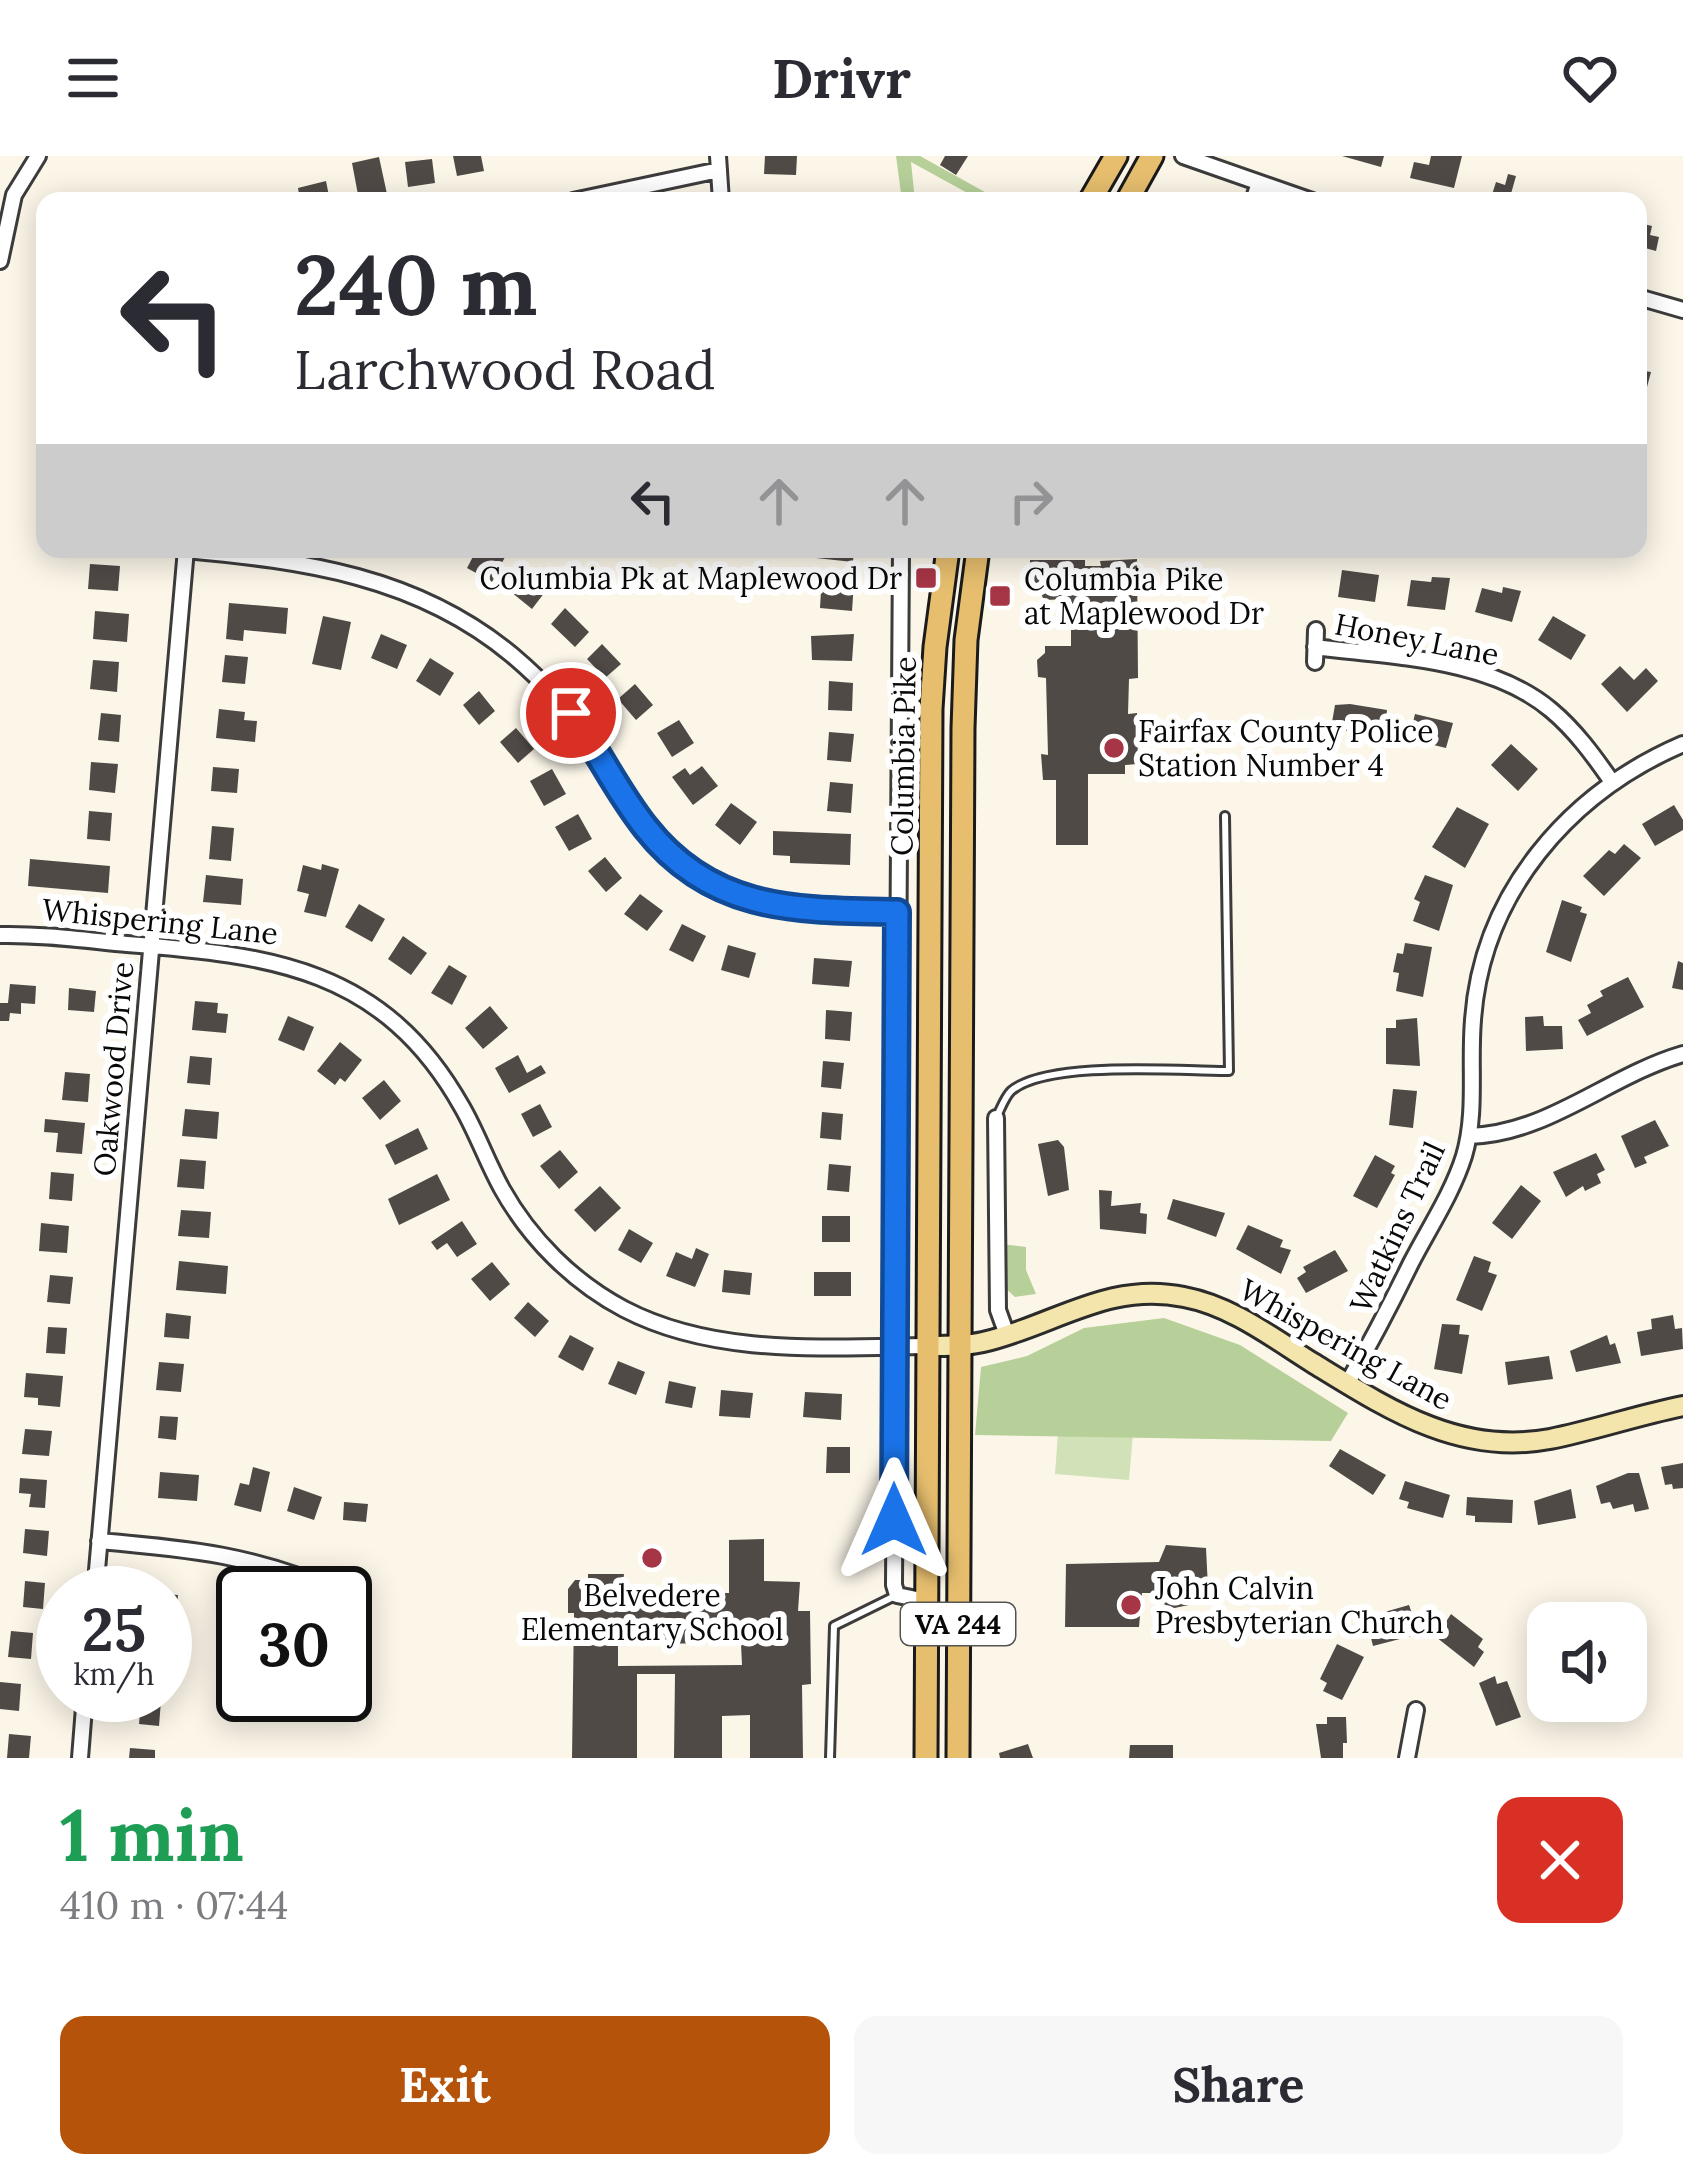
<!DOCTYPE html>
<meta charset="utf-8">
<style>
:root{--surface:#fff;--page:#f7f7f7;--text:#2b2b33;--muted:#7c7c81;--accent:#b45309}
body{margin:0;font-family:Lora,serif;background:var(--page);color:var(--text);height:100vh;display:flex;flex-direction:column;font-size:45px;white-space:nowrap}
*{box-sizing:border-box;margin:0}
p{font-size:39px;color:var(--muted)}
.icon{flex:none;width:66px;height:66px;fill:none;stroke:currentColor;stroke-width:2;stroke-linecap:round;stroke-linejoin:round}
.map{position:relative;height:1602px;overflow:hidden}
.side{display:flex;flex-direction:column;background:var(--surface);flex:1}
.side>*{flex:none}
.top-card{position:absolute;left:36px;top:36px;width:1611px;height:366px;border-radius:24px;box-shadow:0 6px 30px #0003;background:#fff;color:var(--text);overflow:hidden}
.buttons{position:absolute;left:1527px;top:1446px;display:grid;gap:24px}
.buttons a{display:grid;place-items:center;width:120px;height:120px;border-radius:24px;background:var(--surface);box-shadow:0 6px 30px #0003;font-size:60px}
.speed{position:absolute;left:36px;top:1410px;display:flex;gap:24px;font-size:60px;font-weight:700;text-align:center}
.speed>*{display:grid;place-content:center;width:156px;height:156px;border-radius:50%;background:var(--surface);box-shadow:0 6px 30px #0003;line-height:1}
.speed small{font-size:30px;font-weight:400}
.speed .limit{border:6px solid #111;border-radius:18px;background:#fff;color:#111}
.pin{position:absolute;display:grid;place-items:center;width:102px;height:102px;color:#fff;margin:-51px;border:6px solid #fff;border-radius:50%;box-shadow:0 3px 12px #0007}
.me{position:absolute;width:132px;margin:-66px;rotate:0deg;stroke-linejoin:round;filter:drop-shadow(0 0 9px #0008)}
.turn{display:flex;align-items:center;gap:42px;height:252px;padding:0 60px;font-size:54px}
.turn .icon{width:156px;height:156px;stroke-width:2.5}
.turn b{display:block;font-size:84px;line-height:102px}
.lanes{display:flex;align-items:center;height:114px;padding:0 60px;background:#0003;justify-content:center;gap:60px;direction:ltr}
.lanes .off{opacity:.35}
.round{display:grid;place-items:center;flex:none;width:126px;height:126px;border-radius:24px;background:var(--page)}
.head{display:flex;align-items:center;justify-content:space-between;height:204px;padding:0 60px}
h1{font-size:72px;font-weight:800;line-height:90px;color:#1e9e55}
.button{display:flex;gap:24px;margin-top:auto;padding:24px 60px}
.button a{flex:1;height:138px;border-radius:24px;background:var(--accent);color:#fff;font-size:48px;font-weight:800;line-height:138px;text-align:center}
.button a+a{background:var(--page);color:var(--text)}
header{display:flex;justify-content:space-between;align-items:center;height:156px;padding:0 60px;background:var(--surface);font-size:54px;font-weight:800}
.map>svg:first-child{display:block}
</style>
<header><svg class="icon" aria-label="menu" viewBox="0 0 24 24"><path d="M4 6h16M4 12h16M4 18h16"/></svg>Drivr<svg class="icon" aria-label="heart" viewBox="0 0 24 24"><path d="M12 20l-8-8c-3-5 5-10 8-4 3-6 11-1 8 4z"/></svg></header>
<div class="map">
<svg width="1683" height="1602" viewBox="0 0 1683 1602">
<rect width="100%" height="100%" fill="#fcf6e9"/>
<path fill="#d1e1b8" d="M1060,1249L1135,1255L1129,1324L1055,1318Z"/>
<path fill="#b7d099" d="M896,0H920L1001,45H982L911,6L915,45H902Z
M1002,1088L1026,1091V1114L1036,1138L1015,1141L1004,1131Z
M1164,1162L1240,1189L1348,1257L1331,1285L975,1279L981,1211L1027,1200L1084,1172Z"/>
<path fill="#504a47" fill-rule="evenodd" d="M453,0H481L484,15L457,20Z
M765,0H797L796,19L764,18Z
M945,0H968L956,19L940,9Z
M1342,0H1384L1381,11Z
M1431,0H1462L1454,32L1410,22L1414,6L1429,9Z
M379,1L387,38L359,44L352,7Z
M432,3L435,27L408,31L405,6Z
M1508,18L1516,20L1509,45H1490L1496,26L1505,29Z
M326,25L330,45H300L298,32Z
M1639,67L1652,70L1650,79L1659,81L1656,95L1645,92L1643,99L1638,97Z
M1638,214L1651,216L1643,246L1638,244Z
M477,393H491L505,401L492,426L467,412Z
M816,393H854L853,406L816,402Z
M1137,403L1138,522L1129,523L1128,558L1137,557L1138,608L1125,609V618H1088V689H1056V624H1043L1041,598L1048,599L1046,522L1038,521L1037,504L1045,497V490H1071V443L1044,444L1036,427L1030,426V404H1085V410H1101L1100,405Z
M90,408L120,410L118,435L88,433Z
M1342,414L1379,419L1375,446L1338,441Z
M524,419L545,436L532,453L511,436Z
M1432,421L1450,422L1445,454L1407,450L1411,424L1431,426Z
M833,425L854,426L852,455L820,452L821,435L832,436Z
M1503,431L1521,435L1512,466L1475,456L1482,432L1502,437Z
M229,447L288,452L286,478L244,474L243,485L226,483Z
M565,452L589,476L575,491L551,468Z
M95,455L129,458L127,486L93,483Z
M323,460L351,466L341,514L312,508Z
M1553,460L1586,479L1571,504L1538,484Z
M381,478L407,489L397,513L371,502Z
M854,478L852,505L812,504L811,480Z
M602,488L621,508L605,522L587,503Z
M225,499L248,501L245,528L222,526Z
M430,502L454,517L440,540L416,525Z
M93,504L119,506L117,536L90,533Z
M1620,510L1634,524L1646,512L1658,525L1627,556L1601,528Z
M829,525L853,527L852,555L828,554Z
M635,528L653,549L636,564L618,543Z
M479,535L495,555L479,569L463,549Z
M1350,548L1387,554L1384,582L1331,572L1335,549Z
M219,553L245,556L244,564L257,565L255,586L216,582Z
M101,557L121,559L119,586L98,584Z
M1415,558L1453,567L1446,592L1409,583Z
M679,564L694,587L672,601L657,577Z
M516,572L534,593L518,607L500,586Z
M829,576L854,578L851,606L827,604Z
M1511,588L1538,613L1518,635L1491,609Z
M91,606L118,608L115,637L89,634Z
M702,610L718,630L693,649L672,621L685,612L690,619Z
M213,611L239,613L237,637L211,635Z
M552,613L566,638L544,650L530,625Z
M830,626L853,628L851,657L827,655Z
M731,647L757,666L740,689L715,669Z
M1674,649L1683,664V674L1655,690L1642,668Z
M1457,651L1489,668L1465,712L1432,691Z
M89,655L112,657L110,685L87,683Z
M578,658L592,683L569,695L555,671Z
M212,670L234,672L231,705L209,703Z
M773,675L851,678L850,709L790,707V700L773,699Z
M1624,688L1641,702L1604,740L1583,720L1609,694L1615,698Z
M605,701L622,722L606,736L588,715Z
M30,703L110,710L108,737L28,730Z
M322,708L339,713L326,761L304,756L309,738L297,735L303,709L321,714Z
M206,719L243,723L241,749L203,746Z
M1425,719L1453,729L1439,775L1413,765L1420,746L1414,743Z
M640,738L663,755L647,775L624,758Z
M1562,744L1582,751L1580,756L1587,758L1571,806L1546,796Z
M359,748L385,763L372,786L345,771Z
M682,768L706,780L693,806L669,794Z
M403,780L427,797L411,819L388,803Z
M1405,787L1432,791L1423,841L1396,835L1399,817L1393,816L1397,797L1403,798Z
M728,789L756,797L749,822L721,814Z
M814,802L852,805L849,831L812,828Z
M1678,805L1683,807V834L1672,832Z
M449,809L467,820L452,849L431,837Z
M1628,821L1644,851L1587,880L1578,864L1591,857L1587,849L1603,840L1600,835Z
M10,828L36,830L35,848L21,847V858L10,857L9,865H0V847H8Z
M69,832L96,835L94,856L68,854Z
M195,845L218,847L217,857L228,858L226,877L192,874Z
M490,850L508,872L483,893L465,872Z
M826,854L852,856L850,885L825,883Z
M288,860L314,871L304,895L278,884Z
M1543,860L1544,870H1562L1563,893L1526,895L1525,861Z
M1417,862L1420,910L1386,908V872H1396V864Z
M340,886L362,904L345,926L340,922L335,929L317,915Z
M518,899L527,917L541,909L546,917L509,937L495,912Z
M190,900L212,902L210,929L187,927Z
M823,905L844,907L841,933L821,931Z
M65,916L90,918L88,946L62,944Z
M384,924L401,945L380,964L362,942Z
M1393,933L1417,935L1413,972L1389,969Z
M540,948L552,971L533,981L521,958Z
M185,953L219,956L217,983L182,980Z
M822,956L843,958L841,984L820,982Z
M45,963L85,967L82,998L56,996L58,977L44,976Z
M1655,964L1669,990L1644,1001L1647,1007L1635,1012L1621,980Z
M418,972L428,993L395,1009L385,989Z
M1058,984L1064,991L1069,1034L1048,1040L1038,988Z
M560,994L578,1016L559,1033L540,1010Z
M1596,997L1605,1014L1597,1018L1601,1027L1585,1035L1583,1030L1566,1041L1553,1016Z
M1375,999L1395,1010L1391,1017L1395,1019L1377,1052L1353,1040Z
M180,1003L206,1005L204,1033L177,1031Z
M829,1008L851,1010L849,1036L827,1034Z
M51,1016L74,1018L72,1045L49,1043Z
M437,1018L450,1044L399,1069L388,1043Z
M1521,1029L1541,1045L1512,1083L1492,1067Z
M600,1030L621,1052L595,1076L574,1054Z
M1099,1034L1112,1035L1111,1050L1141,1047L1140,1057L1147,1058L1146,1078L1100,1073Z
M1173,1043L1225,1057L1216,1081L1167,1063Z
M181,1054L211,1056L209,1082L178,1080Z
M822,1060H850V1086H822Z
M462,1065L477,1088L457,1101L447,1087L437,1094L431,1086Z
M41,1067L69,1070L67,1097L39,1095Z
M1248,1069L1283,1084L1280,1091L1291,1094L1281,1118L1236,1093Z
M629,1073L653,1087L641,1107L618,1094Z
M696,1092L709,1098L695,1131L666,1120L676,1096L692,1103Z
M1335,1094L1348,1115L1306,1137L1297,1122L1306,1116L1303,1111Z
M1474,1100L1491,1106L1488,1116L1497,1119L1482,1155L1456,1144Z
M179,1105L228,1110L226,1138L176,1134Z
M492,1106L510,1128L490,1145L471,1123Z
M724,1114L752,1117L750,1139L722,1136Z
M814,1116H851V1140H814Z
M50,1119L73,1121L70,1148L47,1146Z
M528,1146L549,1165L535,1181L514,1162Z
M166,1157L191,1160L189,1183L164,1181Z
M1673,1159L1675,1173L1682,1172L1683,1193L1641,1200L1637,1176L1652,1173L1651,1163Z
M1442,1168L1460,1169L1459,1178L1469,1179L1462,1218L1434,1213Z
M48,1171L67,1172L65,1198L46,1197Z
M570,1179L594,1192L583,1215L558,1201Z
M1607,1179L1610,1189L1615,1187L1621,1207L1576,1216L1570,1195Z
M1549,1200L1553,1223L1508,1229L1505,1206Z
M618,1205L645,1216L636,1239L608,1228Z
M159,1206L184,1208L181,1236L156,1234Z
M26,1217L63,1220L60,1251L38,1249V1242L24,1241Z
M669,1225L696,1231L692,1252L665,1247Z
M721,1234L753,1237L750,1262L719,1260Z
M805,1236L842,1238L841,1264L803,1261Z
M160,1260L178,1261L176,1284L158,1282Z
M25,1273L52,1275L49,1300L22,1298Z
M827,1291H850V1317H826Z
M1340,1293L1386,1319L1373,1339L1329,1310Z
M1683,1307V1332L1673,1333L1672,1328L1665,1329L1661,1311Z
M253,1311L270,1316L261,1356L234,1349L240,1327L249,1329Z
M160,1316L199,1319L197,1345L158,1342Z
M1628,1317H1639L1649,1353L1635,1356L1633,1348L1613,1353L1610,1346L1601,1348L1596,1330Z
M20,1322L47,1324L45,1352L29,1351L31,1338L19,1337Z
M1405,1325L1450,1339L1443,1362L1407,1352L1409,1346L1399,1343Z
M294,1331L322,1341L314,1364L287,1355Z
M1571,1333L1576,1362L1538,1369L1534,1345Z
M1467,1341L1513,1344L1512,1367L1475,1366V1360L1466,1359Z
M344,1346L368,1348L366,1366L343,1364Z
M25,1373L49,1375L47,1400L23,1397Z
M764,1383V1425L800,1426L798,1455H810L811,1528L802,1529L803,1602H750V1559L722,1560V1602H674L675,1518H637V1602H572L574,1457H568V1433L575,1424H588V1418H624L622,1436L729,1437V1384ZM618,1487L741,1488L742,1509L618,1510Z
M1166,1389L1206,1392L1208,1432L1198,1447L1170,1453L1151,1437H1142L1139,1471H1065L1066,1408L1159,1406Z
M25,1425L45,1427L43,1453L23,1451Z
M165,1438L178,1439L176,1465L165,1464Z
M1409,1449L1419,1478L1373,1490L1368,1470L1376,1468L1374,1459Z
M1451,1458L1483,1483L1478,1491L1484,1496L1474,1511L1436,1481Z
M11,1475L33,1477L31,1503L8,1501Z
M1337,1488L1364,1501L1342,1544L1323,1535L1327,1527L1320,1523Z
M345,1510L363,1512L360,1549L335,1547L336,1539H345Z
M1495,1520L1497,1528L1507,1525L1521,1561L1496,1570L1479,1527Z
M0,1526L21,1528L19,1555L0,1553Z
M141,1543L161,1545L159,1570L139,1568Z
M1327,1561H1346L1347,1587H1343V1602H1321L1316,1568H1327Z
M9,1578L31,1580L29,1602H7Z
M1028,1588L1033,1602H1000L999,1597Z
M1130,1589H1173V1602H1129Z
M130,1592L155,1594V1602H129Z"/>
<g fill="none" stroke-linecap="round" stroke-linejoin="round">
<g stroke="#3c3c3c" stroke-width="12">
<path id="lane" d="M997,960C1001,952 1005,941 1011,935C1047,904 1180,915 1229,915L1225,660
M830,1602L834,1470L893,1441"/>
</g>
<g stroke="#3c3c3c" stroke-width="20">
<path id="street" d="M718,0L721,45
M1183,0L1312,45
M573,45L719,14
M1253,45L1259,27
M0,105L14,39L38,0
M1638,141L1683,154
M901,393L894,1429L897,1439L926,1445
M186,394C304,405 417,420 512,499C545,527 574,558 598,594C611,612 619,632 631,650C662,698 711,737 768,750C810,759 855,755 897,756
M1315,491C1392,501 1489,502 1551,554C1575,574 1594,600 1612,626
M1315,506L1316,474
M0,779C42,778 85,784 127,788C271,799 384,812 462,951C477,977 487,1006 502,1033C530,1083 573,1126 624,1153C716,1201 828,1191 928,1190
M996,962L998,1154L1007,1179
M1469,980C1548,978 1608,920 1683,898
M1347,1228C1370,1188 1391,1148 1411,1107C1429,1072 1452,1038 1464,1000C1477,956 1469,910 1473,864C1482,737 1569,637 1683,588
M99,1385C191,1393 255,1399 341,1437
M95,1437L186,393
M80,1602L85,1539
M1407,1602L1416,1554"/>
</g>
<g stroke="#2b2b2b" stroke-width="24">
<path id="secondary" d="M928,1190C947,1190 965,1190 983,1186C1053,1170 1108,1125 1184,1141C1232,1150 1273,1182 1313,1207C1388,1253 1459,1300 1550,1283C1595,1274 1638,1259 1683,1250"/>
</g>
<g stroke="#1a1a1a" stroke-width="27">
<path id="primary" d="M1090,45L1116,0
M1127,45L1152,0
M926,1602L931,553L935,491L948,393
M958,1602L963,572L966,484L978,393"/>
</g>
<use href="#lane" stroke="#fff" stroke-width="6"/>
<use href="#street" stroke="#fff" stroke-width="14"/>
<use href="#secondary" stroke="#f4e5ac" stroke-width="18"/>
<use href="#primary" stroke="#e6be6e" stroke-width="21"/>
</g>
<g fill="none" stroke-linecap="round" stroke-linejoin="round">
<g stroke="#114b97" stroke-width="30">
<path id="route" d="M571,557C598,594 617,636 646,672C713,757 799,754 897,756L894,1364"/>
</g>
<use href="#route" stroke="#1a73e8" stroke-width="21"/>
</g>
<g fill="#a63545" stroke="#fff" stroke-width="4.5">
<rect x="914" y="410" width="24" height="24" rx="6"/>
<rect x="988" y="428" width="24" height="24" rx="6"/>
<circle cx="1114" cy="592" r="12"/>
<circle cx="652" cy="1402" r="12"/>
<circle cx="1131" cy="1449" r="12"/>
</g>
<g text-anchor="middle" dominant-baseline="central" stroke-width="12" stroke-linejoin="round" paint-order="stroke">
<rect fill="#fff" stroke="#535353" stroke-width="3" x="901" y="1447" width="114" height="42" rx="9"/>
<g font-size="27" font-weight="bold" fill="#090909">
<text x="958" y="1468">VA 244</text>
</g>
<g font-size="30" fill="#090909" stroke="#fff" text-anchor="start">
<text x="902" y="422" text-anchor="end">Columbia Pk at Maplewood Dr</text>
<text x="1024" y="423">Columbia Pike<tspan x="1024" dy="34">at Maplewood Dr</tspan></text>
<text x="1138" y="575">Fairfax County Police<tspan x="1138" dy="34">Station Number 4</tspan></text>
<text x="1155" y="1432">John Calvin<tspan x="1155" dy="34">Presbyterian Church</tspan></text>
<text x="652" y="1439" text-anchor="middle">Belvedere<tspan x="652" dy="34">Elementary School</tspan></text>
</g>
<g font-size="30" fill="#090909" stroke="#fff">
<text transform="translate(1417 483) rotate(11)">Honey Lane</text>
<text transform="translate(903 600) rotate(-89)">Columbia Pike</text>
<text transform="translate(160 765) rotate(6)">Whispering Lane</text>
<text transform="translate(113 913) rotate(-85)">Oakwood Drive</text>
<text transform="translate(1397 1071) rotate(-65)">Watkins Trail</text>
<text transform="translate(1346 1188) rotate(29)">Whispering Lane</text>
</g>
</g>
</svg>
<div class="buttons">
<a><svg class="icon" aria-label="sound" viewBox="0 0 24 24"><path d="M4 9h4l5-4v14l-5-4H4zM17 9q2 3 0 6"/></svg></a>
</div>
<div class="speed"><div>25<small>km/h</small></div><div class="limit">30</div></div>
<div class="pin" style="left:571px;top:557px;background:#d93025"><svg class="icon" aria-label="arrive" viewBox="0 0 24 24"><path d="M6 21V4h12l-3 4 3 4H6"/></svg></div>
<svg class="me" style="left:894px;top:1364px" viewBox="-20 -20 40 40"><path d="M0-17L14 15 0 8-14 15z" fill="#1a73e8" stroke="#fff" stroke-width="4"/></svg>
<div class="top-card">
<div class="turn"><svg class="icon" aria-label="left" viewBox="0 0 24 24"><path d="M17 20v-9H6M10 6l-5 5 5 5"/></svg><div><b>240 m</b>Larchwood Road</div></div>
<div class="lanes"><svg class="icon" aria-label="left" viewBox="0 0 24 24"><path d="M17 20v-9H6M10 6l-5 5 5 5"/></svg><svg class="icon off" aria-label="ahead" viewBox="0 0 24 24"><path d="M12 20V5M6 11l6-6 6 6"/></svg><svg class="icon off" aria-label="ahead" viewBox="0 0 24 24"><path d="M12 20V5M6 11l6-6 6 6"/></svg><svg class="icon off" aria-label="right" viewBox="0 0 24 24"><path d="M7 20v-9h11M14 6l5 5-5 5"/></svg></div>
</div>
</div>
<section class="side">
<div class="head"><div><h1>1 min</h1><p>410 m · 07:44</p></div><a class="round" style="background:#d93025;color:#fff"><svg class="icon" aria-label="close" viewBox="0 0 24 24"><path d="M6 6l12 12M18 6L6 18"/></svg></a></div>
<div class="button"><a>Exit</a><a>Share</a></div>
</section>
